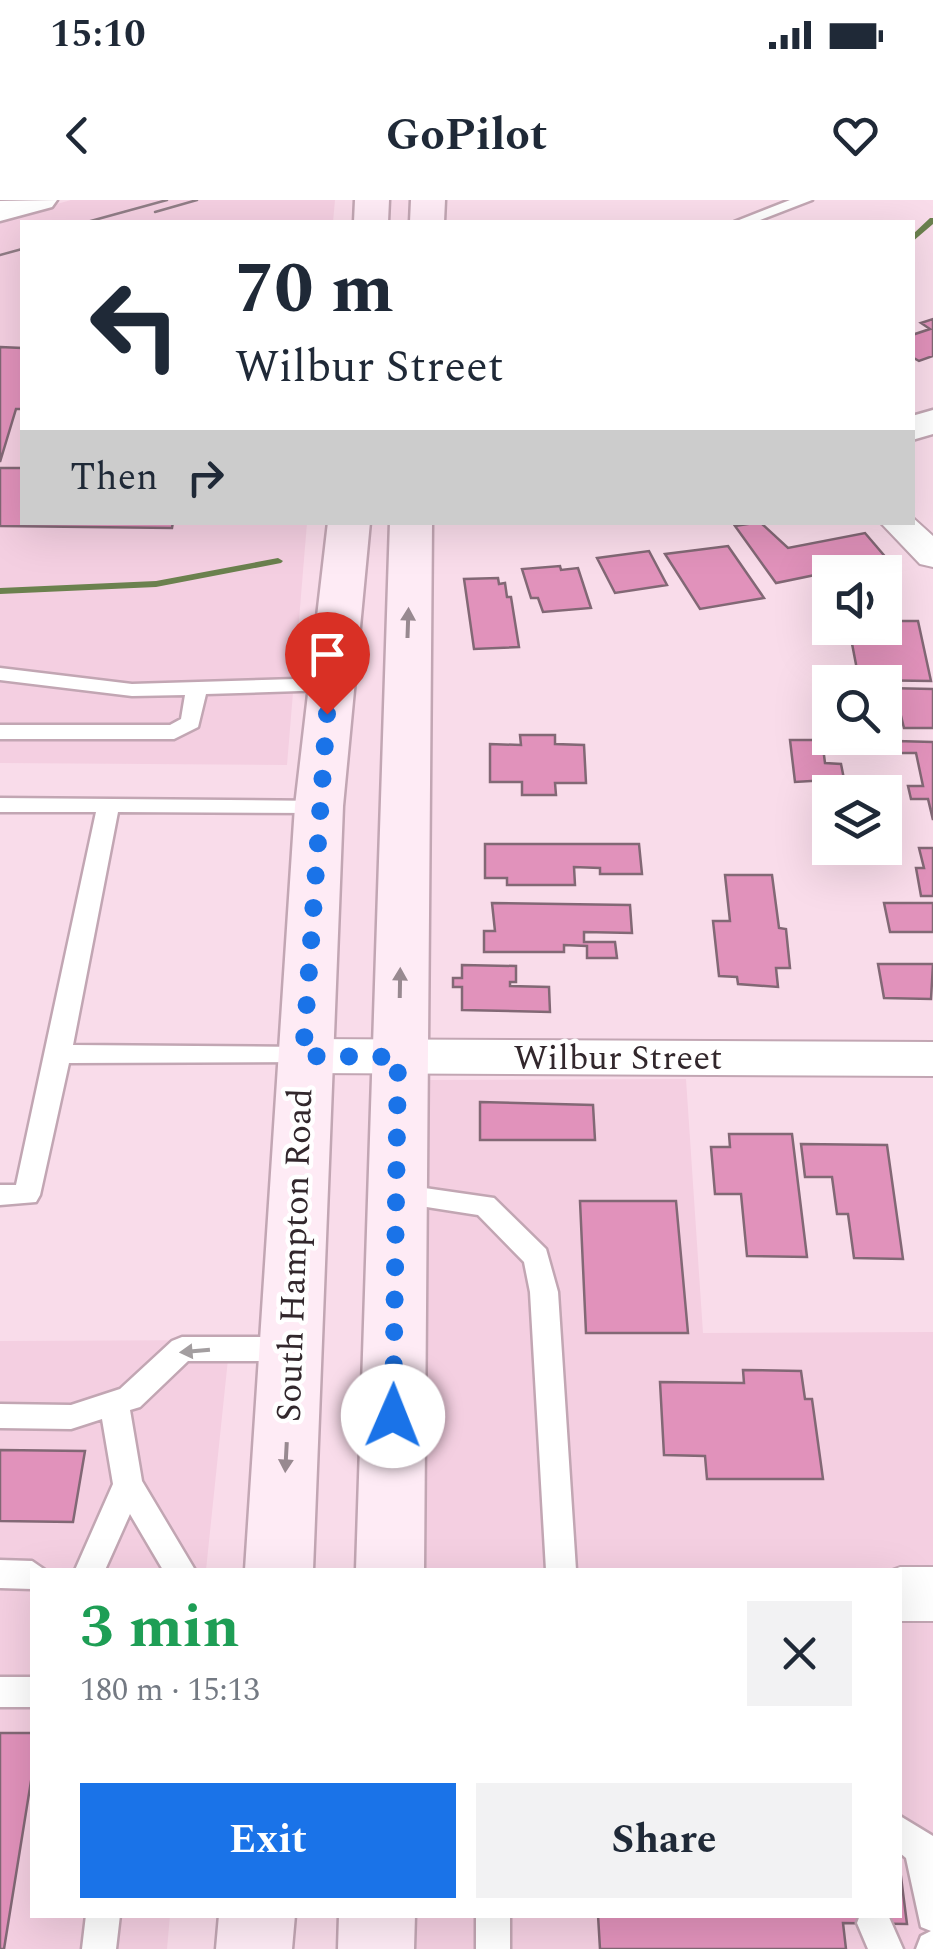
<!DOCTYPE html>
<meta charset="utf-8">
<style>
:root{--surface:#fff;--page:#f2f2f3;--text:#1f2937;--muted:#747a83;--accent:#1a73e8}
body{margin:0;font-family:Spectral,serif;background:var(--page);color:var(--text);height:100vh;display:flex;flex-direction:column;font-size:38px;white-space:nowrap}
*{box-sizing:border-box;margin:0}
p{font-size:32px;color:var(--muted)}
.icon{flex:none;width:55px;height:55px;fill:none;stroke:currentColor;stroke-width:2;stroke-linecap:round;stroke-linejoin:round}
.map{position:relative;flex:1;overflow:hidden}
.details{position:absolute;left:30px;top:1368px;width:872px;height:350px;display:flex;flex-direction:column;background:var(--surface);border-radius:0px;box-shadow:0 10px 40px #0002}
.details>*{flex:none}
.top-card{position:absolute;left:20px;top:20px;width:895px;height:305px;border-radius:0px;box-shadow:0 10px 40px #0002;background:#fff;color:var(--text);overflow:hidden}
.tools{position:absolute;left:812px;top:355px;display:grid;gap:20px}
.tools a{display:grid;place-items:center;width:90px;height:90px;border-radius:0px;background:var(--surface);box-shadow:0 10px 40px #0002;font-size:50px}
.pin{position:absolute;display:grid;place-items:center;width:85px;height:85px;color:#fff;margin:-102px -42px;border-radius:50% 50% 50% 0;rotate:-45deg;box-shadow:0 0 10px #0007}
.pin .icon{rotate:45deg}
.me{position:absolute;width:110px;margin:-55px;rotate:1deg;stroke-linejoin:round;filter:drop-shadow(0 0 8px #0008)}
.turn{display:flex;align-items:center;gap:35px;height:210px;padding:0 50px;font-size:45px}
.turn .icon{width:130px;height:130px;stroke-width:2.5}
.turn b{display:block;font-size:70px;line-height:85px}
.then{display:flex;align-items:center;height:95px;padding:0 50px;background:#0003;gap:20px;font-size:38px}
.round{display:grid;place-items:center;flex:none;width:105px;height:105px;border-radius:0px;background:var(--page)}
.summary{display:flex;align-items:center;justify-content:space-between;height:170px;padding:0 50px}
h1{font-size:60px;font-weight:700;line-height:75px;color:#1e9e55}
.cta{display:flex;gap:20px;margin-top:auto;padding:20px 50px}
.cta a{flex:1;height:115px;border-radius:0px;background:var(--accent);color:#fff;font-size:40px;font-weight:700;line-height:115px;text-align:center}
.cta a+a{background:var(--page);color:var(--text)}
.status{display:flex;justify-content:space-between;align-items:center;height:70px;padding:0 50px;background:var(--surface);direction:ltr}
.status svg{height:28px;fill:currentColor}
header{display:flex;justify-content:space-between;align-items:center;height:130px;padding:0 50px;background:var(--surface);font-size:45px;font-weight:700}
.map>svg:first-child{display:block}
</style>
<div class="status"><b>15:10</b><svg viewBox="0 0 49 12"><path d="M0 12V9h3v3zM5 12V6h3v6zM10 12V3h3v9zM15 12V0h3v12zM26 1h20v11H26zM47 4h2v5h-2z"/></svg></div>
<header><svg class="icon" aria-label="back" viewBox="0 0 24 24"><path d="M15 5l-7 7 7 7"/></svg>GoPilot<svg class="icon" aria-label="heart" viewBox="0 0 24 24"><path d="M12 20l-8-8c-3-5 5-10 8-4 3-6 11-1 8 4z"/></svg></header>
<div class="map">
<svg width="933" height="1749" viewBox="0 0 933 1749">
<rect width="100%" height="100%" fill="#f9dcea"/>
<path fill="#f4cfe1" d="M71,0H335L333,22H22V322L307,323L287,565L0,563V20Z
M686,879L703,1133L933,1132V1749H401L402,1715H900V1370H408L416,896L429,880Z
M230,1140L206,1370H32V1715H170L167,1749H0V1141Z"/>
<g fill="none" stroke-linecap="round" stroke-linejoin="round">
<path fill="#6b814e" fill-rule="evenodd" d="M930,18H933V24L912,42V35Z
M278,358L283,361L281,363L156,387L0,394V388L156,381Z"/>
</g>
<path fill="#e192bb" stroke="#826875" stroke-width="2.5" d="M933,119V156L919,161L912,157V135L930,129L921,123Z
M0,147L22,148V209H16L0,262Z
M0,268H22V322H173L172,328L0,326Z
M760,322L788,348L865,333L888,360L776,383L735,326Z
M728,346L764,398L700,409L665,354Z
M649,351L667,385L615,393L597,358Z
M560,366L561,370L578,368L591,408L543,412L538,398H531L522,369Z
M498,378L499,384L505,383L507,397H511L519,447L474,449L464,379Z
M885,421H918L931,481L859,480L849,428H885Z
M885,488L933,489V528H904L899,508H885Z
M520,535H555V544L584,545L586,583H555L556,595H522V582H490V544L521,545Z
M790,540H822L825,563L841,564L844,579L795,582Z
M896,541L933,542V620L928,599H911L908,586H923L916,553H898Z
M485,644H639L642,674H600V668L574,667L575,685H507V678H485Z
M919,648H933V696H921L916,668H924Z
M725,675H772L779,728L786,729L790,768H776L778,787L738,784L737,777L719,776L713,721H730Z
M492,703L630,705L632,733L584,732V742H615L617,758H587V746L564,745V752H484V731H495Z
M884,703H933V732H890Z
M878,764H933L931,799L884,798Z
M462,765L516,766V782H510V786L549,787L550,812L462,810V787H453V778H462Z
M480,902L593,905L595,940H480Z
M729,934H792L807,1057L747,1056L741,994H715L711,947H730Z
M801,944L887,945L903,1059L854,1058L848,1014H837L832,977H805Z
M580,1001H676L688,1133H586Z
M743,1170L801,1171L805,1199H812L823,1279H707L705,1256L664,1255L660,1182L744,1183Z
M0,1250L85,1251L73,1322L0,1321Z
M0,1533H32V1575L4,1749H0Z
M900,1669L907,1724L843,1723L846,1749H600L598,1715H900Z"/>
<g fill="none" stroke-linecap="round" stroke-linejoin="round">
<g stroke="#c2a6b3" stroke-width="5">
<path id="service" d="M790,0H812L755,22H734Z
M0,468L132,484L330,478L340,484L330,490L206,494L198,527L174,539H0V525H170L181,519L185,495L132,496L0,480Z
M0,598L327,601L330,606L319,613L118,612L73,845L303,847L312,850L315,856L312,862L69,863L40,995L36,1002L0,1005V985H16L96,612H0Z
M397,984L494,998L546,1049L558,1092L576,1370H546L530,1092L524,1062L478,1015L388,1001L384,994L388,987Z
M182,1137H292L302,1141L306,1149L302,1157L292,1161H188L140,1207L130,1210L142,1281L195,1370H163L130,1314L105,1370H75L113,1284L102,1219L71,1229L0,1228V1204L71,1205L120,1189L172,1141Z
M0,1360L32,1361L45,1370H32V1389L0,1388Z
M0,1477H32V1507H0Z
M900,1616L933,1636V1749H916L921,1736L931,1731L921,1727L906,1658L900,1653Z
M86,1715H120L116,1749H82Z
M476,1715H510V1749H476Z
M860,1715H888L903,1749H868L857,1723Z"/>
</g>
<g stroke="#c2a6b3" stroke-width="4">
<path id="minor" d="M912,317L933,336V367L920,364L880,322H912Z
M303,839L933,842V876L303,873L286,868L279,856L286,844Z
M900,1367H933V1421H900V1370H892Z"/>
</g>
<g stroke="#c2a6b3" stroke-width="5">
<path id="tertiary" d="M57,0L52,7L0,21V1Z
M933,210V234L912,240V216Z"/>
</g>
<g stroke="#c2a6b3" stroke-width="5">
<path id="secondary" d="M355,0H389L388,22H354Z
M411,0H445L444,22H410Z
M328,322H370L343,606L313,1370H245L295,606Z
M390,322H432L424,1370H356Z
M219,1715H295L292,1749H216Z
M339,1715H415L414,1749H338Z"/>
</g>
<use href="#service" fill="#fff" fill-rule="evenodd"/>
<use href="#minor" fill="#fff" fill-rule="evenodd"/>
<use href="#tertiary" fill="#fff" fill-rule="evenodd"/>
<use href="#secondary" fill="#feebf5" fill-rule="evenodd"/>
<path stroke="#907d86" stroke-width="2.5" d="M155,12L197,0
M87,22L167,0
M0,55L22,49"/>
</g>
<defs><path id="oneway-solid" d="M-6-.8H1V-3.2L6.5 0L1 3.2V.8H-6Z" transform="scale(2.5)"/></defs>
<g fill="#988990">
<use href="#oneway-solid" transform="translate(408 423) rotate(-88)"/>
<use href="#oneway-solid" transform="translate(400 783) rotate(-89)"/>
<use href="#oneway-solid" transform="translate(286 1257) rotate(93)"/>
</g>
<use fill="#a39ea0" href="#oneway-solid" transform="translate(195 1151) rotate(175)"/>
<g fill="none" stroke-linecap="round" stroke-linejoin="round">
<path stroke="#1a73e8" stroke-width="18" stroke-dasharray="0 32.4" d="M327,514L303,856L398,857L393,1216"/>
</g>
<g text-anchor="middle" dominant-baseline="central" stroke-width="9" stroke-linejoin="round" paint-order="stroke">
<g font-size="35" fill="#32272c" stroke="#fff">
<text x="618" y="858">Wilbur Street</text>
<text transform="translate(295 1055) rotate(-88)">South Hampton Road</text>
</g>
</g>
</svg>
<div class="tools">
<a><svg class="icon" aria-label="sound" viewBox="0 0 24 24"><path d="M4 9h4l5-4v14l-5-4H4zM17 9q2 3 0 6"/></svg></a>
<a><svg class="icon" aria-label="search" viewBox="0 0 24 24"><circle cx="10" cy="10" r="6"/><path d="M15 15l6 6"/></svg></a>
<a><svg class="icon" aria-label="layers" viewBox="0 0 24 24"><path d="M12 4l9 5-9 5-9-5zM3 14l9 5 9-5"/></svg></a>
</div>
<div class="pin" style="left:327px;top:514px;background:#d93025"><svg class="icon" aria-label="arrive" viewBox="0 0 24 24"><path d="M6 21V4h12l-3 4 3 4H6"/></svg></div>
<svg class="me" style="left:393px;top:1216px" viewBox="-20 -20 40 40"><circle r="19" fill="#fff"/><path d="M0-13L10 11 0 6-10 11z" fill="#1a73e8"/></svg>
<div class="top-card">
<div class="turn"><svg class="icon" aria-label="left" viewBox="0 0 24 24"><path d="M17 20v-9H6M10 6l-5 5 5 5"/></svg><div><b>70 m</b>Wilbur Street</div></div>
<div class="then">Then<svg class="icon" aria-label="right" viewBox="0 0 24 24"><path d="M7 20v-9h11M14 6l5 5-5 5"/></svg></div>
</div>
<section class="details">
<div class="summary"><div><h1>3 min</h1><p>180 m · 15:13</p></div><a class="round"><svg class="icon" aria-label="close" viewBox="0 0 24 24"><path d="M6 6l12 12M18 6L6 18"/></svg></a></div>
<div class="cta"><a>Exit</a><a>Share</a></div>
</section>
</div>
